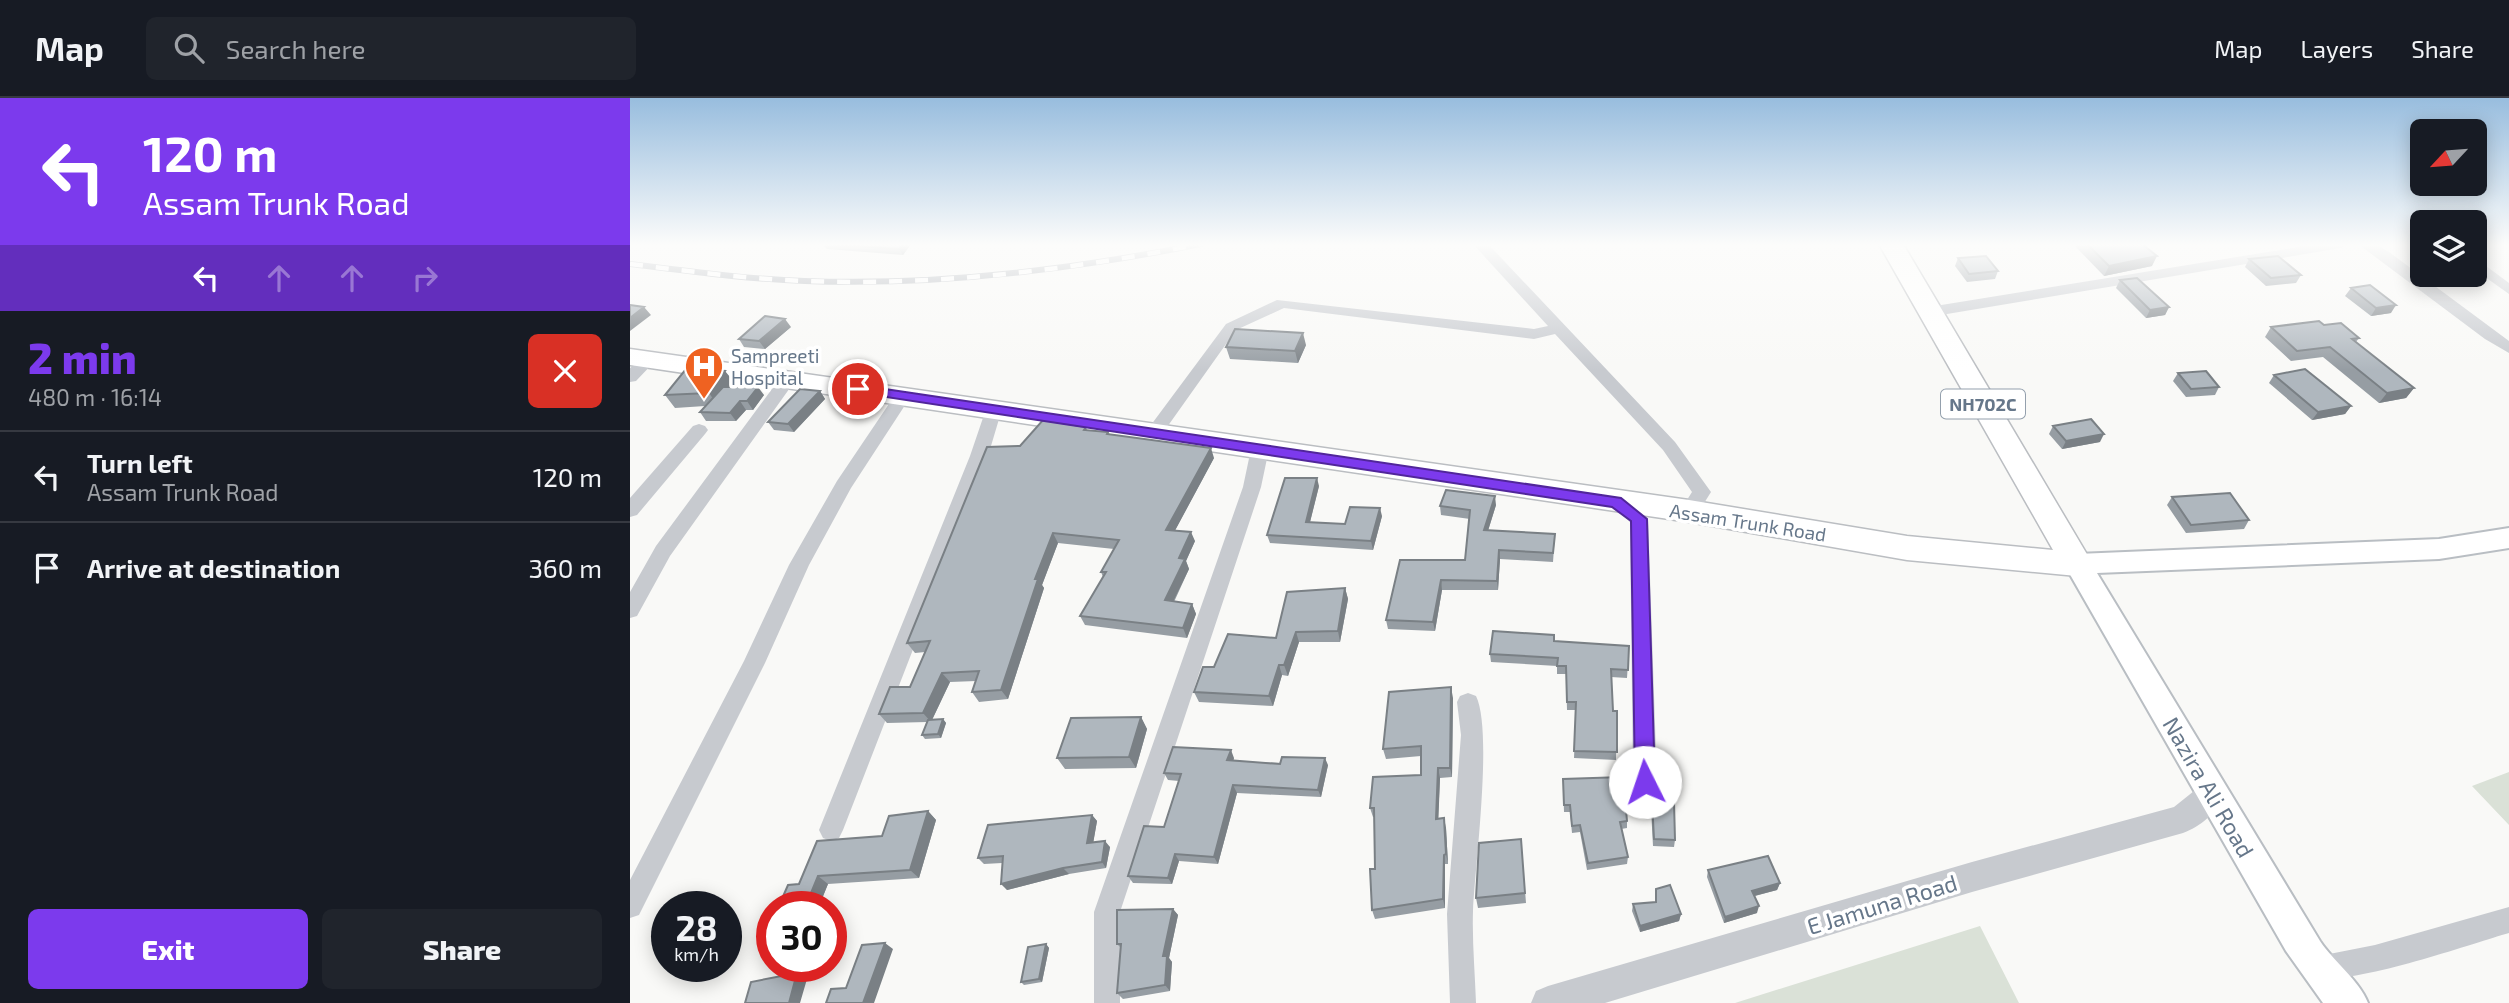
<!DOCTYPE html>
<meta charset="utf-8">
<style>
:root{--surface:#171b24;--page:#20242c;--text:#f1f3f6;--muted:#9ea1a6;--line:#363941;--accent:#7c3aed}
body{margin:0;font-family:"Exo 2",sans-serif;background:var(--page);color:var(--text);height:100vh;display:flex;flex-direction:column;font-size:26px;white-space:nowrap}
*{box-sizing:border-box;margin:0}
p{font-size:23px;color:var(--muted)}
.icon{flex:none;width:38px;height:38px;fill:none;stroke:currentColor;stroke-width:2;stroke-linecap:round;stroke-linejoin:round}
.map{position:relative;flex:1;overflow:hidden}
.panel{display:flex;flex-direction:column;background:var(--surface);width:630px}
.panel>*{flex:none}
.hud{background:#7c3aed;color:#fff;overflow:hidden}
.needle{width:46px;rotate:244deg}
.buttons{position:absolute;left:1780px;top:21px;display:grid;gap:14px}
.buttons a{display:grid;place-items:center;width:77px;height:77px;border-radius:10px;background:var(--surface);box-shadow:0 4px 18px #0003;font-size:35px}
.speed{position:absolute;left:21px;top:793px;display:flex;gap:14px;font-size:35px;font-weight:700;text-align:center}
.speed>*{display:grid;place-content:center;width:91px;height:91px;border-radius:50%;background:var(--surface);box-shadow:0 4px 18px #0003;line-height:1}
.speed small{font-size:18px;font-weight:400}
.speed .limit{border:10px solid #d22;background:#fff;color:#111}
.pin{position:absolute;display:grid;place-items:center;width:60px;height:60px;color:#fff;margin:-30px;border:4px solid #fff;border-radius:50%;box-shadow:0 2px 7px #0007}
.me{position:absolute;width:77px;margin:-38px;rotate:356deg;stroke-linejoin:round;filter:drop-shadow(0 0 5px #0008)}
.turn{display:flex;align-items:center;gap:24px;height:147px;padding:0 28px;font-size:32px}
.turn .icon{width:91px;height:91px;stroke-width:2.5}
.turn b{display:block;font-size:49px;line-height:60px}
.lanes{display:flex;align-items:center;height:66px;padding:0 28px;background:#0003;justify-content:center;gap:35px;direction:ltr}
.lanes .off{opacity:.35}
.round{display:grid;place-items:center;flex:none;width:74px;height:74px;border-radius:10px;background:var(--page)}
.head{display:flex;align-items:center;justify-content:space-between;height:119px;padding:0 28px}
h1{font-size:42px;font-weight:800;line-height:52px;color:var(--accent)}
.primary-button{display:flex;gap:14px;margin-top:auto;padding:14px 28px}
.primary-button a{flex:1;height:80px;border-radius:10px;background:var(--accent);color:#fff;font-size:28px;font-weight:800;line-height:80px;text-align:center}
.primary-button a+a{background:var(--page);color:var(--text)}
ul{padding:0;list-style:none}
li{display:flex;align-items:center;gap:21px;height:91px;padding:0 28px;border-top:2px solid var(--line)}
li div{flex:1}
li b{display:block;font-size:26px}
li em{font-style:normal}
header{display:flex;align-items:center;gap:42px;box-sizing:border-box;height:98px;padding:0 35px;background:var(--surface);border-bottom:2px solid var(--line)}
header strong{font-size:33px}
nav{display:flex;gap:38px;margin-inline-start:auto;font-size:24px}
.search{width:490px;height:63px;background:var(--page);display:flex;align-items:center;gap:18px;box-sizing:border-box;padding:0 24px;border-radius:10px;color:var(--muted);font-size:26px}
main{display:flex;flex:1;min-height:0}
.map>svg:first-child{display:block}
</style>
<header>
<strong>Map</strong>
<div class="search"><svg class="icon" aria-label="search" viewBox="0 0 24 24"><circle cx="10" cy="10" r="6"/><path d="M15 15l6 6"/></svg>Search here</div>
<nav><a>Map</a><a>Layers</a><a>Share</a></nav>
</header>
<main>
<section class="panel">
<div class="hud">
<div class="turn"><svg class="icon" aria-label="left" viewBox="0 0 24 24"><path d="M17 20v-9H6M10 6l-5 5 5 5"/></svg><div><b>120 m</b>Assam Trunk Road</div></div>
<div class="lanes"><svg class="icon" aria-label="left" viewBox="0 0 24 24"><path d="M17 20v-9H6M10 6l-5 5 5 5"/></svg><svg class="icon off" aria-label="ahead" viewBox="0 0 24 24"><path d="M12 20V5M6 11l6-6 6 6"/></svg><svg class="icon off" aria-label="ahead" viewBox="0 0 24 24"><path d="M12 20V5M6 11l6-6 6 6"/></svg><svg class="icon off" aria-label="right" viewBox="0 0 24 24"><path d="M7 20v-9h11M14 6l5 5-5 5"/></svg></div>
</div>
<div class="head"><div><h1>2 min</h1><p>480 m · 16:14</p></div><a class="round" style="background:#d93025;color:#fff"><svg class="icon" aria-label="close" viewBox="0 0 24 24"><path d="M6 6l12 12M18 6L6 18"/></svg></a></div>
<ul>
<li><svg class="icon" aria-label="left" viewBox="0 0 24 24"><path d="M17 20v-9H6M10 6l-5 5 5 5"/></svg><div><b>Turn left</b><p>Assam Trunk Road</p></div><em>120 m</em></li>
<li><svg class="icon" aria-label="arrive" viewBox="0 0 24 24"><path d="M6 21V4h12l-3 4 3 4H6"/></svg><div><b>Arrive at destination</b></div><em>360 m</em></li>
</ul>
<div class="primary-button"><a>Exit</a><a>Share</a></div>
</section>
<div class="map">
<svg width="1879" height="905" viewBox="0 0 1879 905">
<rect width="100%" height="100%" fill="#f9f9f7"/>
<path fill="#dae1d7" d="M1879,674V727L1842,688Z
M1350,828L1389,905H1105Z"/>
<g fill="none" stroke-linecap="round" stroke-linejoin="round">
<g stroke="#b9bec3" stroke-width="4">
<path id="secondary" d="M1879,430V450L1809,461L1467,475L1690,843C1704,864 1729,882 1738,905H1693L1656,853L1434,466L1438,459L1447,456L1809,441Z"/>
</g>
<g stroke="#bbbec2" stroke-width="3">
<path id="trunk" d="M1249,146H1273L1458,458L1463,466L1458,474L1447,478L1277,462L1059,424L0,267V251L1059,402L1277,438L1423,452Z"/>
</g>
<path fill="#c7cacf" fill-rule="evenodd" d="M843,146H858L1045,344L1081,394L1066,418H1052L1050,413L1062,394L1033,352L925,236L904,241L654,210L606,232L530,339L524,341L515,335L596,226L647,202L904,231L918,228Z
M1687,146H1718L1711,150L1299,219L1291,214L1299,209Z
M1728,146H1745L1759,154L1879,243V255L1855,241Z
M1844,159L1879,185V196L1844,171Z
M18,257L26,262L6,283L0,284V270Z
M159,275L167,280L40,458L7,518L0,520V494L26,448L153,276Z
M273,293L281,298L221,390L179,467L135,565L9,817L0,820V782L114,563L159,467L207,383L267,294Z
M364,306L372,311L358,358L213,732L209,740L201,743L193,740L189,732L340,358L356,311Z
M69,326L75,328L78,332L75,336L7,417L0,419V400L63,328Z
M630,345L639,351L631,389L490,814V905H464V814L613,389L621,351Z
M986,397L1018,421L1027,684L1023,691L1015,694L1007,691L1003,684L1000,424L977,404Z
M838,595L846,598C863,633 845,767 843,813C842,843 845,875 846,905H820L817,816L831,637L827,604L830,598Z
M1879,809V835C1840,846 1711,892 1679,878L1675,869L1679,860L1745,847Z"/>
<path fill="#c7cacf" fill-rule="evenodd" d="M1580,685L1591,689L1595,698C1587,714 1570,729 1553,735L1342,794L975,905H901L906,893L918,888L1342,764L1544,709L1569,689Z"/>
<use href="#secondary" fill="#fff" fill-rule="evenodd"/>
<use href="#trunk" fill="#fff" fill-rule="evenodd"/>
<g stroke="#a9aeb5" stroke-width="6">
<path id="rail" d="M0,166C58,173 116,181 175,183C308,188 440,172 571,146"/>
</g>
<use href="#rail" stroke="#fff" stroke-width="4.5" stroke-dasharray="13" stroke-linecap="butt"/>
</g>
<path fill="#969da3" d="M193,146H281L273,157L197,151Z
M1443,146H1512L1522,168L1474,178Z
M1328,160L1368,173L1365,181L1337,184L1325,168Z
M1792,160V175L1783,169L1789,161Z
M1619,161L1671,177L1666,185L1636,188L1615,169Z
M1794,177H1826L1822,181L1803,183Z
M1490,182L1539,209L1535,217L1516,220L1486,190Z
M1721,190L1761,215L1741,218L1715,198Z
M1694,227L1729,240L1726,244L1784,290L1776,300L1749,305L1693,259L1661,263L1635,239L1641,229Z
M161,229L135,251L114,249L109,241Z
M676,247L668,265L600,261L596,249Z
M1548,275L1589,289L1585,297L1556,299L1543,283Z
M1644,277L1721,308L1715,316L1682,322L1639,285Z
M105,285L102,289L134,297L123,312H116L106,323H76L70,314L75,308L45,310L35,297Z
M190,293L195,301L164,334L144,332L138,324Z
M1423,328L1470,344L1432,351L1419,336Z
M456,329L457,332L478,334L480,337L584,360L545,432L565,443L556,463L559,471L544,504L562,506L566,516L557,540L455,527L450,518L473,479L471,474L484,451L428,445L412,487L414,490L378,601L349,604L342,594L346,583L320,584L302,622L313,621L316,625L311,640L295,641L292,637L297,624L257,625L249,616L280,589L295,554L285,555L277,545L390,348Z
M689,388L680,424L715,426L752,418L743,452L640,445L637,437Z
M1542,399L1619,422L1614,431L1556,435L1537,407Z
M866,407L858,433L925,436L923,464L870,461L868,492H812L805,533L758,531L756,522L835,462L840,421L811,417L810,408Z
M715,490L718,501L710,544H669L658,578L652,577L643,608L569,604L564,594L646,540Z
M924,537L925,544L999,548L997,580L981,579L983,613H987L986,662L944,660L946,612H937L936,576H927V568L861,564L860,556Z
M823,600L822,679L810,680L808,721L816,730L818,766H815V810L745,821L742,812L745,771L744,719H743L740,710L791,677V658L756,661L753,651Z
M511,619L517,631L506,670L435,671L427,660Z
M604,660L603,663L698,667L691,699L607,695L588,766L549,763L542,786L503,785L498,778L534,729L549,683L538,682L534,675Z
M933,681L997,723V730L991,731L998,759L997,766L957,772L950,734L942,735L940,714H934Z
M1022,703L1045,742L1044,749L1023,748L1021,711Z
M298,713L306,722L289,780L198,786L189,808H158L151,803L169,786Z
M462,717L467,723L463,745L480,749L476,770L439,776L377,792L372,765L354,766L348,760Z
M891,741L896,805L848,810L846,800Z
M1078,772L1150,785L1147,792L1125,798L1127,815L1094,825L1077,779Z
M1026,791L1051,816L1049,823L1010,834L1002,813L1003,806L1025,804Z
M543,811L548,817L539,860L542,864L540,893L493,901L487,895L491,850L487,846Z
M416,846L419,850L412,884L394,887L391,884Z"/>
<path fill="#7a8085" d="M273,146H281L273,157L269,151Z
M1527,158L1522,168L1474,178L1479,168Z
M1766,207L1761,215L1741,218L1746,210Z
M14,209L21,217L0,233V220Z
M1539,209L1535,217L1516,220L1520,212Z
M155,221L161,229L135,251L129,243Z
M673,235L676,247L668,265L665,253Z
M95,273L105,285L88,308L79,295Z
M128,289L134,297L123,312L117,303Z
M1784,290L1776,300L1749,305L1757,295Z
M190,293L195,301L164,334L158,326Z
M110,303L116,312L106,323L100,315Z
M1721,308L1715,316L1682,322L1688,314Z
M1474,336L1470,344L1432,351L1436,343Z
M581,350L584,360L540,442L536,432Z
M687,380L689,388L678,432L676,424Z
M865,398L866,407L855,442L854,432Z
M750,410L752,418L743,452L741,443Z
M561,434L565,443L556,463L559,471L539,512L535,502L549,460Z
M423,435L428,445L412,487L414,490L378,601L371,592L405,481Z
M869,452L870,461L868,492L867,483Z
M811,482L812,492L805,533L803,524Z
M715,490L718,501L710,544L708,533Z
M562,506L566,516L557,540L553,530Z
M666,534L669,544L658,578L654,567Z
M649,567L652,577L643,608L639,598Z
M312,575L320,584L301,624L293,615Z
M821,589L823,600L822,679L820,670Z
M511,619L517,631L506,670L499,659Z
M313,621L316,625L311,640L308,636Z
M601,652L604,660L601,670L597,662Z
M695,660L698,667L691,699L688,692Z
M808,670L810,680L808,731L806,721Z
M603,687L607,695L588,766L584,759Z
M298,713L306,722L289,780L280,772Z
M462,717L467,723L462,752L457,745Z
M814,720L816,730L818,766L816,756Z
M475,743L480,749L476,770L472,764Z
M545,756L549,763L542,786L538,780Z
M814,757L815,766V810L813,801Z
M433,770L439,776L377,792L371,786Z
M188,778L198,786L189,808L179,800Z
M1150,785L1147,792L1120,799L1122,793Z
M1129,808L1127,815L1094,825L1095,819Z
M543,811L548,817L539,860L542,864L540,893L535,887L533,858Z
M1051,816L1049,823L1010,834V828Z
M255,845L263,851L244,905H233Z
M416,846L419,850L412,884L409,881Z
M167,875L177,881L170,905H159Z"/>
<path fill="#afb7be" stroke="#7a8085" stroke-width="2" d="M199,146H273L269,151Z
M1457,146H1512L1527,158L1479,168Z
M1356,158L1368,173L1339,176L1328,160Z
M1648,158L1671,177L1641,180L1619,161Z
M1507,180L1539,209L1520,212L1490,182Z
M1740,187L1766,207L1746,210L1721,190Z
M0,207L14,209L0,220Z
M135,218L155,221L129,243L109,241Z
M1689,223L1694,227L1711,225L1729,240L1722,241L1784,290L1757,295L1700,249L1667,253L1641,229Z
M605,231L673,235L665,253L596,249Z
M56,271L95,273L79,295L35,297Z
M1675,271L1721,308L1688,314L1644,277Z
M1576,273L1589,289L1561,291L1548,275Z
M93,289H128L117,303H110L100,315L70,314Z
M170,291L190,293L158,326L138,324Z
M1461,321L1474,336L1436,343L1423,328Z
M413,322L456,329L454,332L478,334L477,336L581,350L536,432L561,434L549,460L555,461L535,502L562,506L553,530L450,518L476,474H471L489,442L423,435L405,481H408L371,592L342,594L349,573L312,575L293,615L249,616L260,589H280L300,543L277,545L357,349L390,348Z
M655,380H687L676,424L715,426L720,409L750,410L741,443L637,437Z
M816,392L865,398L854,432L925,436L923,455L869,452L867,483L811,482L803,524L756,522L770,462H835L840,412L810,408Z
M1600,395L1619,422L1561,427L1542,399Z
M715,490L708,533L666,534L654,567H649L639,598L564,594L573,569H584L598,536L646,540L657,494Z
M863,533L924,537V543L999,548L998,572L981,571L983,613H987V654L944,653L946,604H937L936,568H927L928,560L860,556Z
M821,589L820,670H808L806,721L814,720L816,756L814,757L813,801L742,812L740,771H745L744,710H740L743,679L791,677V648L753,651L759,594Z
M511,619L499,659L427,660L441,620Z
M313,621L308,636L292,637L298,622Z
M543,649L601,652L597,662L650,666L652,659L695,660L688,692L603,687L584,759L545,756L538,780L498,778L514,728L534,729L551,676L534,675Z
M993,679L997,723L990,724L998,759L958,765L950,727L942,728L940,707H934L933,681Z
M1022,703L1044,704L1045,742L1024,741Z
M298,713L280,772L188,778L179,800L151,803L158,787L169,786L187,743L252,738L259,718Z
M462,717L457,745L475,743L472,764L433,770L371,786L373,758L348,760L358,727Z
M891,741L895,795L846,800L849,745Z
M1138,758L1150,785L1122,793L1129,808L1095,819L1078,772Z
M1040,787L1051,816L1010,828L1003,806L1026,804V791Z
M543,811L533,858H537L535,887L487,895L491,846H487V812Z
M255,845L233,905H196L201,891L216,890L232,847Z
M416,846L409,881L391,884L398,849Z
M167,875L159,905H115L121,884Z"/>
<linearGradient id="sky" x2="0" y2="1"><stop stop-color="#98bdde"/><stop offset="0.54" stop-color="#fcfcfb"/><stop offset="1" stop-color="#fcfcfb" stop-opacity="0"/></linearGradient>
<rect width="1879" height="272" fill="url(#sky)"/>
<path fill="#7c3aed" stroke="#51269a" stroke-width="2" d="M228,287L991,400L1017,421L1025,684L1022,690L1015,693L1008,690L1005,684L1001,423L982,409L223,294V288Z"/>
<defs>
<g id="hospital-pin" transform="scale(2.0125)"><path d="M0 17L-7.5 6A9.5 9.5 0 1 1 7.5 6Z" fill="#ef6221" stroke="#fff"/><path d="M-5-5h3v3.5h4V-5h3V5h-3V1.5h-4V5h-3Z" fill="#fff"/></g>
</defs>
<g fill-rule="evenodd">
<use href="#hospital-pin" x="74" y="268"/>
</g>
<g text-anchor="middle" dominant-baseline="central" stroke-width="7" stroke-linejoin="round" paint-order="stroke">
<rect fill="#fff" stroke="#94a0ad" stroke-width="2" x="1311" y="291.5" width="84" height="29" rx="5"/>
<g font-size="18" font-weight="bold" fill="#66778a">
<text x="1353" y="306">NH702C</text>
</g>
<g font-size="19" fill="#66778a" stroke="#fff" text-anchor="start">
<text x="101" y="257">Sampreeti<tspan x="101" dy="22">Hospital</tspan></text>
</g>
<g font-size="19" fill="#66778a" stroke="#fff">
<text transform="translate(1118 424) rotate(9)">Assam Trunk Road</text>
</g>
<g font-size="23" fill="#66778a" stroke="#fff">
<text transform="translate(1579 689) rotate(60)">Nazira Ali Road</text>
<text transform="translate(1252 806) rotate(-17)">E Jamuna Road</text>
</g>
</g>
</svg>
<div class="buttons">
<a><svg class="needle" viewBox="-14 -14 28 28"><path d="M0-13l5 13h-10z" fill="#e53935"/><path d="M0 13l5-13h-10z" fill="#9ea1a6"/></svg></a>
<a><svg class="icon" aria-label="layers" viewBox="0 0 24 24"><path d="M12 4l9 5-9 5-9-5zM3 14l9 5 9-5"/></svg></a>
</div>
<div class="speed"><div>28<small>km/h</small></div><div class="limit">30</div></div>
<div class="pin" style="left:228px;top:291px;background:#d93025"><svg class="icon" aria-label="arrive" viewBox="0 0 24 24"><path d="M6 21V4h12l-3 4 3 4H6"/></svg></div>
<svg class="me" style="left:1015px;top:684px" viewBox="-20 -20 40 40"><circle r="19" fill="#fff"/><path d="M0-13L10 11 0 6-10 11z" fill="#7c3aed"/></svg>
</div>
</main>
